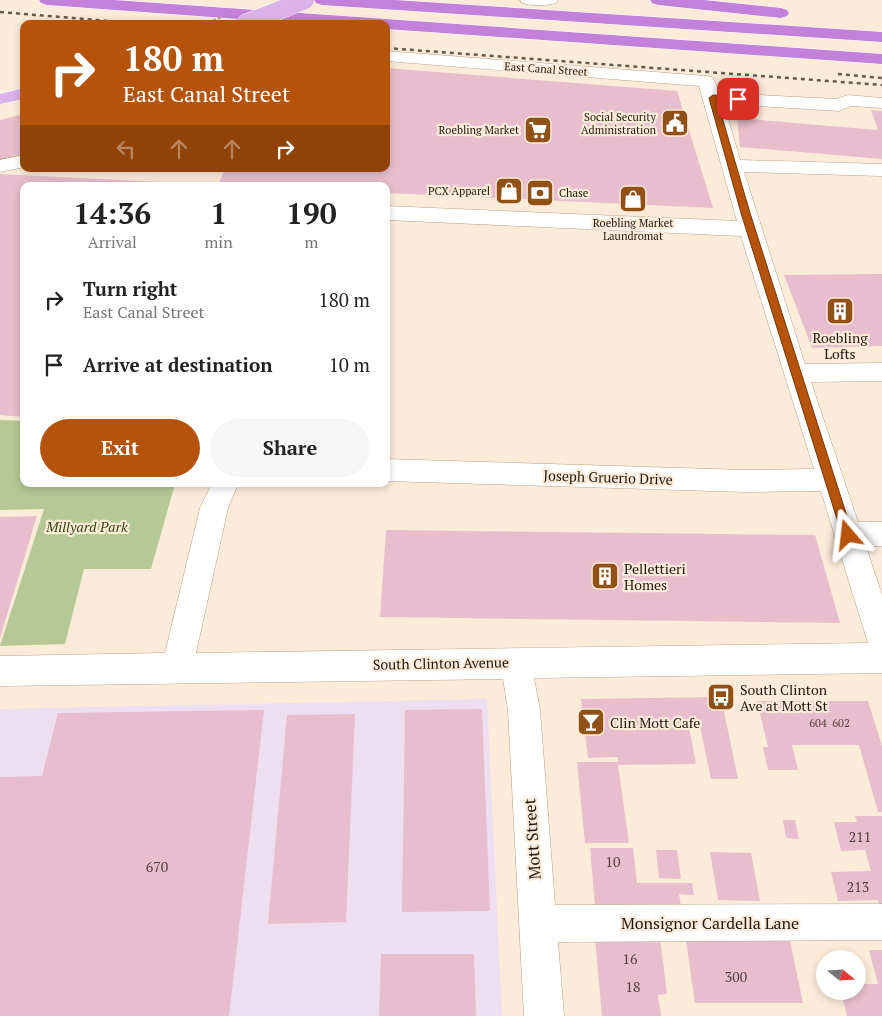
<!DOCTYPE html>
<style>
:root{--surface:#fff;--page:#f6f6f6;--text:#222;--muted:#767676;--accent:#b45309}
body{margin:0;font-family:"PT Serif",serif;background:var(--page);color:var(--text);height:100vh;display:flex;flex-direction:column;font-size:19px;white-space:nowrap}
*{box-sizing:border-box;margin:0}
p{font-size:16px;color:var(--muted)}
.icon{flex:none;width:28px;height:28px;fill:none;stroke:currentColor;stroke-width:2;stroke-linecap:round;stroke-linejoin:round}
.map{position:relative;flex:1;overflow:hidden}
.drawer{position:absolute;left:20px;top:182px;width:370px;height:305px;display:flex;flex-direction:column;background:var(--surface);border-radius:10px;box-shadow:0 2px 8px #0003}
.drawer>*{flex:none}
.top-card{position:absolute;left:20px;top:20px;width:370px;height:152px;border-radius:10px;box-shadow:0 2px 8px #0003;background:#b45309;color:#fff;overflow:hidden}
.needle{width:32px;rotate:108deg}
.tools{position:absolute;left:816px;top:950px;display:grid;gap:10px}
.tools a{display:grid;place-items:center;width:50px;height:50px;border-radius:50%;background:var(--surface);box-shadow:0 2px 8px #0003;font-size:25px}
.pin{position:absolute;display:grid;place-items:center;width:42px;height:42px;color:#fff;margin:-21px;border-radius:10px;box-shadow:0 2px 8px #0006}
.me{position:absolute;width:55px;margin:-28px;rotate:343deg;stroke-linejoin:round;filter:drop-shadow(0 0 4px #0008)}
.turn{display:flex;align-items:center;gap:18px;height:105px;padding:0 20px;font-size:22px}
.turn .icon{width:65px;height:65px;stroke-width:2.5}
.turn b{display:block;font-size:35px;line-height:42px}
.lanes{display:flex;align-items:center;height:48px;padding:0 20px;background:#0003;justify-content:center;gap:25px;direction:ltr}
.lanes .off{opacity:.35}
.eta{display:flex;justify-content:space-evenly;align-items:center;height:85px;text-align:center}
.eta b{font-size:30px;font-weight:700;line-height:35px}
.action{display:flex;gap:10px;margin-top:auto;padding:10px 20px}
.action a{flex:1;height:58px;border-radius:30px;background:var(--accent);color:#fff;font-size:20px;font-weight:700;line-height:58px;text-align:center}
.action a+a{background:var(--page);color:var(--text)}
ul{padding:0;list-style:none}
li{display:flex;align-items:center;gap:15px;height:65px;padding:0 20px}
li div{flex:1}
li b{display:block;font-size:19px}
li em{font-style:normal}
.map>svg:first-child{display:block}
</style>
<div class="map">
<svg width="882" height="1016" viewBox="0 0 882 1016">
<rect width="100%" height="100%" fill="#fcebd9"/>
<path fill="#eedef1" d="M487,699L502,1016H0V709Z"/>
<path fill="#b5c895" d="M0,420L24,421V484H175L151,569H84L65,644L0,646L44,509L0,510Z"/>
<path fill="#e7becd" d="M386,68L677,91L713,208L386,193V186H24V417L0,415V174L218,185L225,169H386Z
M871,110L882,111V159L740,147L737,118L878,130Z
M24,114V153L0,160V120Z
M882,274V346L812,348L784,275Z
M37,516L0,638V517Z
M386,530L815,535L840,623L380,617Z
M721,697L738,779H711L700,726H689L696,764L618,765L629,843H585L577,762H618V757L588,758L581,699Z
M757,701H868L882,746V812H878L859,745H792L798,770H768L763,747H768Z
M482,709L490,911L402,912L405,710Z
M264,710L229,1016H0V777L42,776L58,713Z
M355,714L346,922L268,924L287,715Z
M855,816H882V907H880L878,900L838,901L831,872L871,871L865,850L841,851L834,822H857Z
M783,820H795L799,839L786,838Z
M590,848H633L637,883H692L694,895L679,894L681,906L595,907Z
M656,850H677L681,879L659,878Z
M710,852L751,853L760,901L718,900Z
M684,927H787L803,1003H695Z
M660,938L667,994L658,995L661,1016H602L595,939Z
M869,950H882V1016H847L841,991H858V984H878Z
M381,954H474L476,1016H379Z"/>
<g fill="none" stroke-linecap="round" stroke-linejoin="round">
<g stroke="#ba9f83" stroke-width="1">
<path id="minor" d="M520,0H558L556,3C545,6 533,6 522,3Z
M386,51L706,76L712,77L720,93L836,99L848,95L882,98V108L851,106L839,111L724,104L740,160L882,164V176L744,172L805,364L882,363V381L811,382L858,522H882V546L866,547L882,595V673L534,678L540,710L555,905L882,904V940L558,942L564,1016H524L508,710L503,679L0,686V656L165,653L200,508L212,484H238L228,508L196,653L868,643L821,491L746,492L386,481V459L746,470L814,469L741,236L386,220V206L737,221L699,86L386,61Z
M24,155V167L0,172V160Z"/>
</g>
<g stroke="#fff" stroke-width="1">
<path id="major" d="M24,88V99L0,104V94Z"/>
</g>
<g stroke="#fff" stroke-width="1">
<path id="highway" d="M39,0H114L882,54V64L386,29V24H309L47,5L41,3Z
M314,0H395L882,32V42L322,5L316,3Z
M650,0H704L781,8L787,10L789,13L787,16L781,18L658,5L652,3Z"/>
</g>
<use href="#minor" fill="#fff" fill-rule="evenodd"/>
<use href="#major" fill="#dcb3e9" fill-rule="evenodd"/>
<use href="#highway" fill="#c481da" fill-rule="evenodd"/>
<path stroke="#665a4d" stroke-width="2.5" stroke-dasharray="4 4" stroke-linecap="butt" d="M0,12L145,24
M386,48L882,85
M838,74L882,78"/>
<g stroke="#fff" stroke-width="19" stroke-linecap="butt">
<path id="major-bridge" d="M244,24L305,0"/>
</g>
<path stroke="#aa9c8d" stroke-width="2" stroke-dasharray="2.5 2.5" stroke-linecap="butt" d="M204,24L222,17"/>
<use href="#major-bridge" stroke="#dcb3e9" stroke-width="18"/>
</g>
<path fill="#b45309" stroke="#753606" d="M713,95L738,97L742,99L738,102L717,100L750,213L853,535L852,538L848,540L843,538L842,535L741,213L709,98Z"/>
<defs>
<g id="civic-square" transform="scale(1.4375)"><rect x="-9" y="-9" width="18" height="18" rx="4" fill="#8f5115" stroke="#fcebd9"/><path d="M-.6-6.5H3V-4.5H.6V-3L4-1V1h2V6H-6V1h2V-1L-.6-3ZM-1.2 2.5V6h2.4V2.5Z" fill="#fff"/></g>
<g id="supermarket-square" transform="scale(1.4375)"><rect x="-9" y="-9" width="18" height="18" rx="4" fill="#8f5115" stroke="#fcebd9"/><path d="M-6-5.5h2.5l.6 2H6L4.5 2H-2.5L-4.4-4H-6ZM-1.5 3.2a1.3 1.3 0 1 0 .1 0ZM3 3.2a1.3 1.3 0 1 0 .1 0Z" fill="#fff"/></g>
<g id="shop-square" transform="scale(1.4375)"><rect x="-9" y="-9" width="18" height="18" rx="4" fill="#8f5115" stroke="#fcebd9"/><path d="M-5-2.5h2.3a2.7 3.5 0 0 1 5.4 0H5L5.5 6h-11ZM-1.5-2.5h3a1.5 2.3 0 0 0-3 0Z" fill="#fff"/></g>
<g id="bank-square" transform="scale(1.4375)"><rect x="-9" y="-9" width="18" height="18" rx="4" fill="#8f5115" stroke="#fcebd9"/><path d="M-6-4H6V4H-6ZM0-2.3a2.3 2.3 0 1 0 0 4.6a2.3 2.3 0 1 0 0-4.6Z" fill="#fff"/></g>
<g id="building-square" transform="scale(1.4375)"><rect x="-9" y="-9" width="18" height="18" rx="4" fill="#8f5115" stroke="#fcebd9"/><path d="M-4-6H4V6H1V3H-1V6H-4ZM-2.5-4.3h1.7v1.8h-1.7ZM.8-4.3h1.7v1.8H.8ZM-2.5-1h1.7V.8h-1.7ZM.8-1h1.7V.8H.8Z" fill="#fff"/></g>
<g id="bus-square" transform="scale(1.4375)"><rect x="-9" y="-9" width="18" height="18" rx="4" fill="#8f5115" stroke="#fcebd9"/><path d="M-5-6H5V4H4V6H2V4H-2V6H-4V4H-5ZM-3.5-4V0h7V-4ZM-3.5 1.2v1.5H-2V1.2ZM2 1.2v1.5H3.5V1.2Z" fill="#fff"/></g>
<g id="bar-square" transform="scale(1.4375)"><rect x="-9" y="-9" width="18" height="18" rx="4" fill="#8f5115" stroke="#fcebd9"/><path d="M-6-5H6L.8 .8V4.5H3.5V6h-7V4.5H-.8V.8Z" fill="#fff"/></g>
</defs>
<g fill-rule="evenodd">
<use href="#civic-square" x="675" y="123"/>
<use href="#supermarket-square" x="538" y="130"/>
<use href="#shop-square" x="509" y="191"/>
<use href="#bank-square" x="540" y="193"/>
<use href="#shop-square" x="633" y="199"/>
<use href="#building-square" x="840" y="311"/>
<use href="#building-square" x="605" y="576"/>
<use href="#bus-square" x="721" y="697"/>
<use href="#bar-square" x="591" y="722"/>
</g>
<g text-anchor="middle" dominant-baseline="central" stroke-width="4.5" stroke-linejoin="round" paint-order="stroke">
<g font-size="11" fill="#20160c" stroke="#fcebd9">
<text transform="translate(546 69) rotate(4)">East Canal Street</text>
</g>
<g font-size="11" fill="#20160c" stroke="#fcebd9" text-anchor="end">
<text x="656" y="117">Social Security<tspan x="656" dy="13">Administration</tspan></text>
<text x="519" y="130">Roebling Market</text>
<text x="490" y="191">PCX Apparel</text>
<text x="559" y="193" text-anchor="start">Chase</text>
<text x="633" y="223" text-anchor="middle">Roebling Market<tspan x="633" dy="13">Laundromat</tspan></text>
</g>
<g font-size="11" fill="#52403c">
<text x="818" y="723">604</text>
<text x="841" y="723">602</text>
</g>
<g font-size="14" fill="#20160c" stroke="#fcebd9" text-anchor="start">
<text x="840" y="337" text-anchor="middle">Roebling<tspan x="840" dy="16">Lofts</tspan></text>
<text x="624" y="568">Pellettieri<tspan x="624" dy="16">Homes</tspan></text>
<text x="740" y="689">South Clinton<tspan x="740" dy="16">Ave at Mott St</tspan></text>
<text x="610" y="722">Clin Mott Cafe</text>
</g>
<g font-size="14" fill="#20160c" stroke="#fcebd9">
<text transform="translate(608 477) rotate(2)">Joseph Gruerio Drive</text>
<text transform="translate(441 663) rotate(-1)">South Clinton Avenue</text>
</g>
<g font-size="14" font-style="italic" fill="#344312" stroke="#fcebd9">
<text x="87" y="526">Millyard Park</text>
</g>
<g font-size="14" fill="#52403c">
<text x="860" y="836">211</text>
<text x="613" y="861">10</text>
<text x="157" y="866">670</text>
<text x="858" y="886">213</text>
<text x="630" y="958">16</text>
<text x="736" y="976">300</text>
<text x="633" y="986">18</text>
</g>
<g font-size="16" fill="#20160c" stroke="#fcebd9">
<text transform="translate(532 839) rotate(-94)">Mott Street</text>
<text x="710" y="923">Monsignor Cardella Lane</text>
</g>
</g>
</svg>
<div class="tools">
<a><svg class="needle" viewBox="-14 -14 28 28"><path d="M0-13l5 13h-10z" fill="#e53935"/><path d="M0 13l5-13h-10z" fill="#767676"/></svg></a>
</div>
<div class="pin" style="left:738px;top:99px;background:#d93025"><svg class="icon" aria-label="arrive" viewBox="0 0 24 24"><path d="M6 21V4h12l-3 4 3 4H6"/></svg></div>
<svg class="me" style="left:848px;top:535px" viewBox="-20 -20 40 40"><path d="M0-17L14 15 0 8-14 15z" fill="#b45309" stroke="#fff" stroke-width="4"/></svg>
<div class="top-card">
<div class="turn"><svg class="icon" aria-label="right" viewBox="0 0 24 24"><path d="M7 20v-9h11M14 6l5 5-5 5"/></svg><div><b>180 m</b>East Canal Street</div></div>
<div class="lanes"><svg class="icon off" aria-label="left" viewBox="0 0 24 24"><path d="M17 20v-9H6M10 6l-5 5 5 5"/></svg><svg class="icon off" aria-label="ahead" viewBox="0 0 24 24"><path d="M12 20V5M6 11l6-6 6 6"/></svg><svg class="icon off" aria-label="ahead" viewBox="0 0 24 24"><path d="M12 20V5M6 11l6-6 6 6"/></svg><svg class="icon" aria-label="right" viewBox="0 0 24 24"><path d="M7 20v-9h11M14 6l5 5-5 5"/></svg></div>
</div>
<section class="drawer">
<div class="eta">
<div><b>14:36</b><p>Arrival</p></div>
<div><b>1</b><p>min</p></div>
<div><b>190</b><p>m</p></div>
</div>
<ul>
<li><svg class="icon" aria-label="right" viewBox="0 0 24 24"><path d="M7 20v-9h11M14 6l5 5-5 5"/></svg><div><b>Turn right</b><p>East Canal Street</p></div><em>180 m</em></li>
<li><svg class="icon" aria-label="arrive" viewBox="0 0 24 24"><path d="M6 21V4h12l-3 4 3 4H6"/></svg><div><b>Arrive at destination</b></div><em>10 m</em></li>
</ul>
<div class="action"><a>Exit</a><a>Share</a></div>
</section>
</div>
